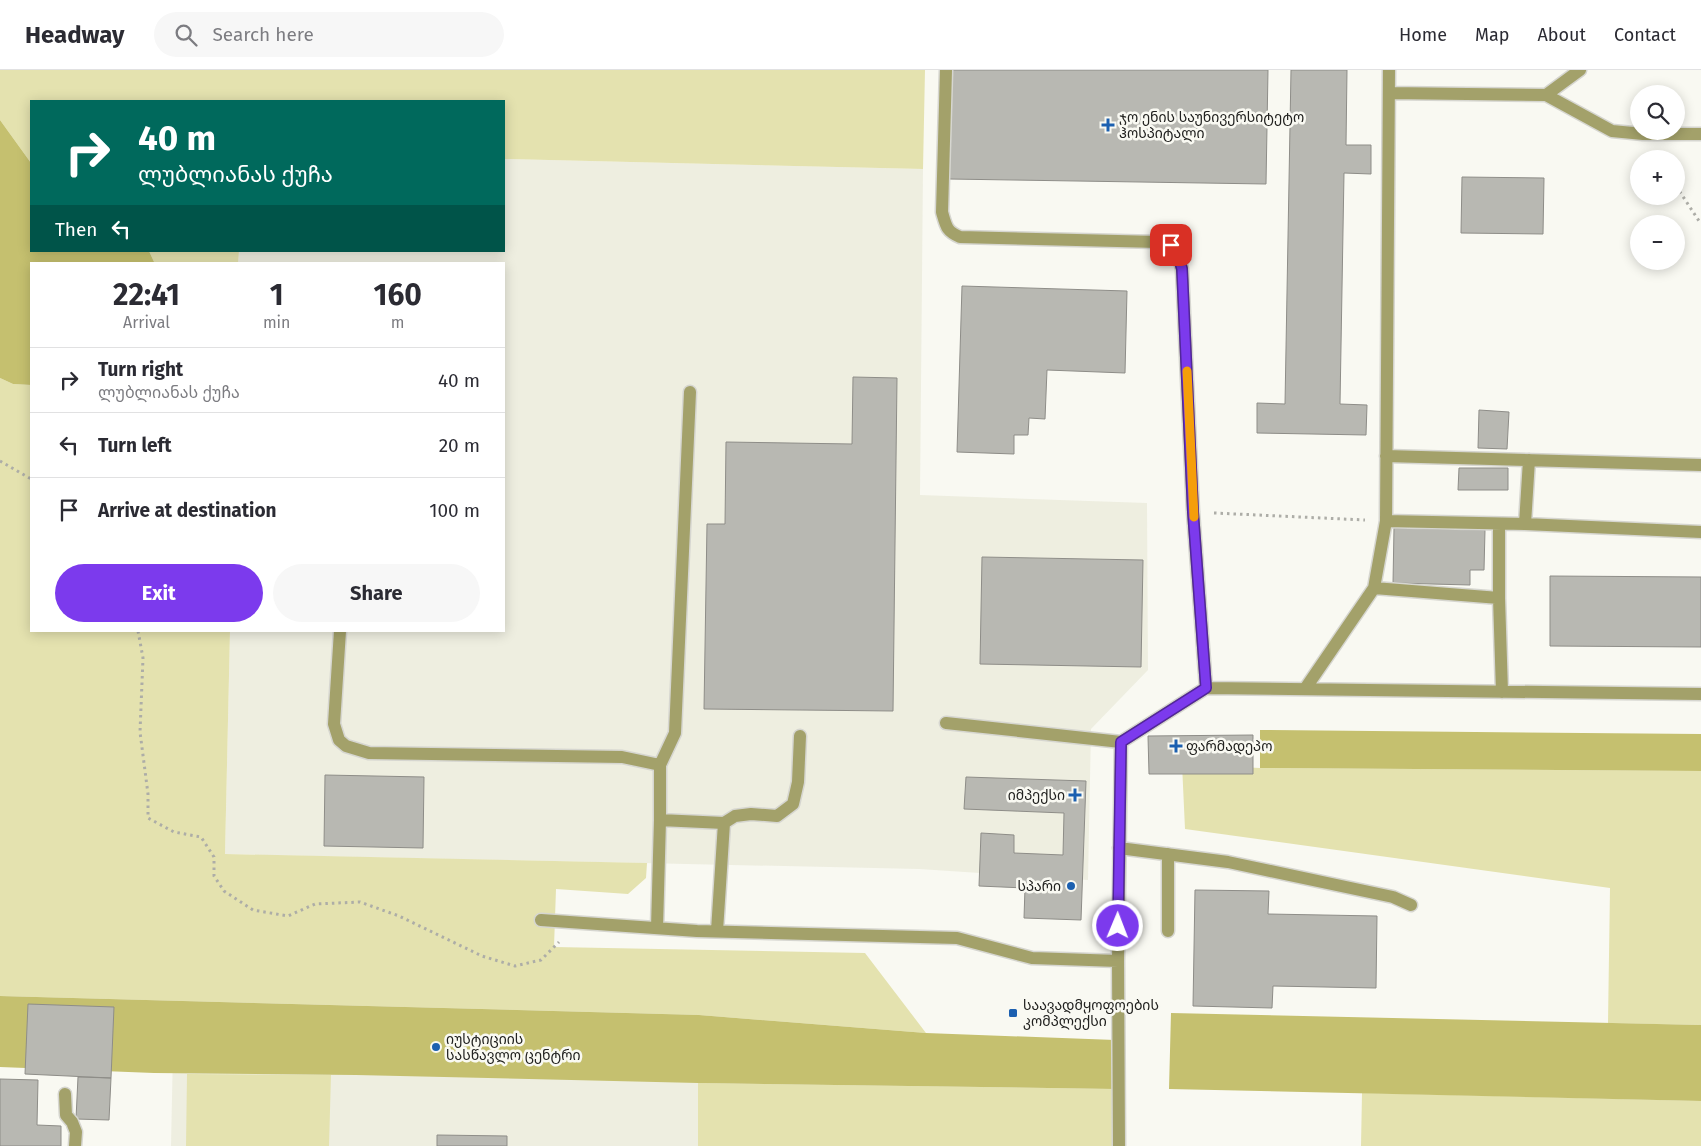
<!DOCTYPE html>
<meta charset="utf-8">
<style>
:root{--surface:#fff;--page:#f7f7f7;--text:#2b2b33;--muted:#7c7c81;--line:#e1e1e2;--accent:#7c3aed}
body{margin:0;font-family:"Fira Sans","Noto Sans Georgian",sans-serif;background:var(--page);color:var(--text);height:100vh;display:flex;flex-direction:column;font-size:19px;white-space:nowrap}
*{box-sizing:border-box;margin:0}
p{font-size:16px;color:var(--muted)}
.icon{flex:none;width:28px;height:28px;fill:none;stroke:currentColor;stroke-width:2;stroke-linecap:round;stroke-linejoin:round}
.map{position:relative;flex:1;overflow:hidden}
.details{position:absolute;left:30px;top:192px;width:475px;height:370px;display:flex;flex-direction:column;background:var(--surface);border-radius:0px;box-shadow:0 2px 12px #0003}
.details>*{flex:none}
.guide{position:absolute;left:30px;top:30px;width:475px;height:152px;border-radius:0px;box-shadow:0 2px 12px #0003;background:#00695c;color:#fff;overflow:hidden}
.controls{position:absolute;left:1630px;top:15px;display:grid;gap:10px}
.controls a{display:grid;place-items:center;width:55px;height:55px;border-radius:50%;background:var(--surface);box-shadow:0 2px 12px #0003;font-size:25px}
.pin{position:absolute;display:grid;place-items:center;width:42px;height:42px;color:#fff;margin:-21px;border-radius:10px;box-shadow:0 2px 8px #0006}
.me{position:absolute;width:55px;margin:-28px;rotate:1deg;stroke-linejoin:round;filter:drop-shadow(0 0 4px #0008)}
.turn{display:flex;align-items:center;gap:18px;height:105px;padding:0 25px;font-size:22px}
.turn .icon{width:65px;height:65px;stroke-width:2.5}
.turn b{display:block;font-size:35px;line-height:42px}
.then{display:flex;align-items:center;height:48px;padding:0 25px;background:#0003;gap:10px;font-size:19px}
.eta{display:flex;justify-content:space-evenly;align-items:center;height:85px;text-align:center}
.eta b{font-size:30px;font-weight:700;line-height:35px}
.primary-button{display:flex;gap:10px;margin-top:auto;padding:10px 25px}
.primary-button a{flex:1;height:58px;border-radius:30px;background:var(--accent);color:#fff;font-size:20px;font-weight:700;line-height:58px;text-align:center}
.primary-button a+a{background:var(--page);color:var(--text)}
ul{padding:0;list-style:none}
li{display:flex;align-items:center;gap:15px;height:65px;padding:0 25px;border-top:1px solid var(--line)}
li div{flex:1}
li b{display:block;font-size:19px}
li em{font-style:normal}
header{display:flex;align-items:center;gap:30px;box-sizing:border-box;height:70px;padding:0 25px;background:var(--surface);border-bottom:1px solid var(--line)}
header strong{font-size:24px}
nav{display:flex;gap:28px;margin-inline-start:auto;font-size:18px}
.search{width:350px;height:45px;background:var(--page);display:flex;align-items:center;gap:12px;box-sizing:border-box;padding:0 18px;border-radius:28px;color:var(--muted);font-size:19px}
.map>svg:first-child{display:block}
</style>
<header>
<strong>Headway</strong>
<div class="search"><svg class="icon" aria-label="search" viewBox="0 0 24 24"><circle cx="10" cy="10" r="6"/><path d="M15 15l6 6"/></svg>Search here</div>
<nav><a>Home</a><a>Map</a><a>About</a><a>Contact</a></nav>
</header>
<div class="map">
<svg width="1701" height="1076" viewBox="0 0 1701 1076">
<rect width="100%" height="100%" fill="#f9f9f2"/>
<path fill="#eeeee0" d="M504,89L923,99L920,425L1147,433L1148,600L1091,659L1088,810L919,799L225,784L230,561H504V194H238L239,181H504Z
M174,931L699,945L698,1076H171Z"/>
<path fill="#e4e2af" d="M0,0H925L923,99L504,89V31H31V93L0,50Z
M149,181H239L238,194H155Z
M0,308L13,314L31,315V561H230L225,784L647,793L646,808L628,824L556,819L554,877L865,883L926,963L699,945L0,926Z
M1182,694L1260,698L1701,701V955L1608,953L1610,818L1185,759Z
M187,1004L331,1005L329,1076H186Z
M698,1013L1114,1019L1112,1076H698Z
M1362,1023L1701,1031V1076H1361Z"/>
<path fill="#c5c06f" d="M0,50L31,93V181H149L155,194H31V315L13,314L0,308Z
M1260,660L1701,664V701L1260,698Z
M0,926L699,945L926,963L1115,970L1114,1019L698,1013L356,1005L154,1003L0,997Z
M1171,943L1701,955V1031L1169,1019Z"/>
<path fill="#b8b8b2" stroke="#8e8d88" d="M951,0H1268L1266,114L949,109Z
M1291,0H1347L1346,75H1371V104L1344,103L1340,334L1367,335L1366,365L1257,363V333L1285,334Z
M1462,107L1544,108L1543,164L1461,163Z
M962,216L1127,221L1125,303L1047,300L1045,349L1029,348L1028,365H1014V384L957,382Z
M853,307L897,308L893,641L704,639L707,454H725L726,372L852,374Z
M1479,340L1509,342L1507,379L1478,378Z
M1459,398H1508V420H1458Z
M1394,458L1485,460L1484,500H1470V515L1393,513Z
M982,487L1143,490L1141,597L980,594Z
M1550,506L1701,507V577L1550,576Z
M1253,665V704H1149L1148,666Z
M325,705L424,707L423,778L324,776Z
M966,707L1086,711L1081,850L1024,848L1025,818L979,816L981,763L1014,765V783L1063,785L1064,743L964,739Z
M1195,820L1269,821L1268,844L1377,846L1376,918L1273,916L1272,938L1193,936Z
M28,934L114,937L111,1008L25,1004Z
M78,1007L111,1008L109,1050L76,1049Z
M0,1009L38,1010L37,1055L61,1056V1076H0Z
M437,1065L507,1066V1076H437Z"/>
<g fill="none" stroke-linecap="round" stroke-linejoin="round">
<g stroke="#d6d6d0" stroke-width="15">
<path id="minor" d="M946,0L942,142C946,156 946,161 960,167L1158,172C1177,177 1177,180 1182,199L1193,442L1206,618
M1580,0L1546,25L1612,61L1643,64H1701
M1389,23L1546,25
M1386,386L1701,395
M1386,451L1525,454L1701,462
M1499,454V528L1502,622
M1525,454L1529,390
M1374,518L1499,528
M340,561L334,654L339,670L346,676L369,683L622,687L660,695V750L657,858
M1206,618L1701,624
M1305,619L1374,518L1386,451L1389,0
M946,653L1121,672
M660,695L675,663L690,322
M660,750L724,753
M1119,778L1228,792L1393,827L1411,835
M1168,784V861
M541,850L697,861L957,868L1032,888L1118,891
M717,861L724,753L735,746L751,744L777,746L793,734L798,712L800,666
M65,1024L66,1045L72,1052L76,1062L75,1076
M1119,1076L1118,891L1121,672L1206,618"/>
</g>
<path stroke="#adada7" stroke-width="3" stroke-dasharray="2.5 4" stroke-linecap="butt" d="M1676,116L1701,154
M0,391L31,409
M1214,443L1365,450
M138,561L143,588L140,662L148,724V748L174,762L201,767L214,787V806L224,821L253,840L288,846L315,834L360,832L399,846L482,886L515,896L541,890L559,872"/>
<use href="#minor" stroke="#a3a16a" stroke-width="12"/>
</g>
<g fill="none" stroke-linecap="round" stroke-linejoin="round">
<g stroke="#51269a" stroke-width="12">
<path id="route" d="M1118,856L1121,672L1206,618L1193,442L1182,199L1178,185L1171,175"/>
</g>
<use href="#route" stroke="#7c3aed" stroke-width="9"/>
<path stroke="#f59e0b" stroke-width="9" d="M1187,301L1194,447"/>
</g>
<g fill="#1c60b0" stroke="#f9f9f2" stroke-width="2">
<path d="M1105.5 47.5h5v5h5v5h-5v5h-5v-5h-5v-5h5z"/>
<path d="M1173.5 668.5h5v5h5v5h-5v5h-5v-5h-5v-5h5z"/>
<path d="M1072.5 717.5h5v5h5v5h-5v5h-5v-5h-5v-5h5z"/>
<circle cx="1071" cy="816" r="5"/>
<rect x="1008" y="938" width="10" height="10" rx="2.5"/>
<circle cx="436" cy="977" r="5"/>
</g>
<g text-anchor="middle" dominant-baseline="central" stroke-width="5" stroke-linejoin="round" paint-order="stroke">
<g font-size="14" fill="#21211f" stroke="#f9f9f2" text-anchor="start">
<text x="1119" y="47">ჯო ენის საუნივერსიტეტო<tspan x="1119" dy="16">ჰოსპიტალი</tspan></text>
<text x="1186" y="676">ფარმადეპო</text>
<text x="1065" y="725" text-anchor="end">იმპექსი</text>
<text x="1061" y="816" text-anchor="end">სპარი</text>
<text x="1023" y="935">საავადმყოფოების<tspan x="1023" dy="16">კომპლექსი</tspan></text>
<text x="446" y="969">იუსტიციის<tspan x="446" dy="16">სასწავლო ცენტრი</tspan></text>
</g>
</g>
</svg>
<div class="controls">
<a><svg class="icon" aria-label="search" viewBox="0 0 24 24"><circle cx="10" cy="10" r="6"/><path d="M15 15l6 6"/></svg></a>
<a>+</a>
<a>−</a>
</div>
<div class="pin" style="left:1171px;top:175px;background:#d93025"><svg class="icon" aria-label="arrive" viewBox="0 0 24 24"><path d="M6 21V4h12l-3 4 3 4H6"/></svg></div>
<svg class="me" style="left:1118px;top:856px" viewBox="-20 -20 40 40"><circle r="17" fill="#7c3aed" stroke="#fff" stroke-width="3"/><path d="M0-11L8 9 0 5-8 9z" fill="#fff"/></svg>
<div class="guide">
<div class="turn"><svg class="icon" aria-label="right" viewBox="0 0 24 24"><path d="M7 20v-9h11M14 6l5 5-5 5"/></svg><div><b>40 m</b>ლუბლიანას ქუჩა</div></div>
<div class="then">Then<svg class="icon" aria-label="left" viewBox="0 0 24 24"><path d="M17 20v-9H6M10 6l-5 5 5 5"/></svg></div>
</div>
<section class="details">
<div class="eta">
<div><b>22:41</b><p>Arrival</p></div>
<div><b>1</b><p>min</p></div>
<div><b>160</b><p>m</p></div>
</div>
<ul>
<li><svg class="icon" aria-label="right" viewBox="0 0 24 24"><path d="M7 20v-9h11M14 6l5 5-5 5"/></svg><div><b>Turn right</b><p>ლუბლიანას ქუჩა</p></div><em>40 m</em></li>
<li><svg class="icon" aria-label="left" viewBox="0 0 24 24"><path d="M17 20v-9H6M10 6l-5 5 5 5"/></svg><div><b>Turn left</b></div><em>20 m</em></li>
<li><svg class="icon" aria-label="arrive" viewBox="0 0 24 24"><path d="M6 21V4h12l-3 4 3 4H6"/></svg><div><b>Arrive at destination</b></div><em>100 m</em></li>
</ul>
<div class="primary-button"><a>Exit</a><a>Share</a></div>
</section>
</div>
